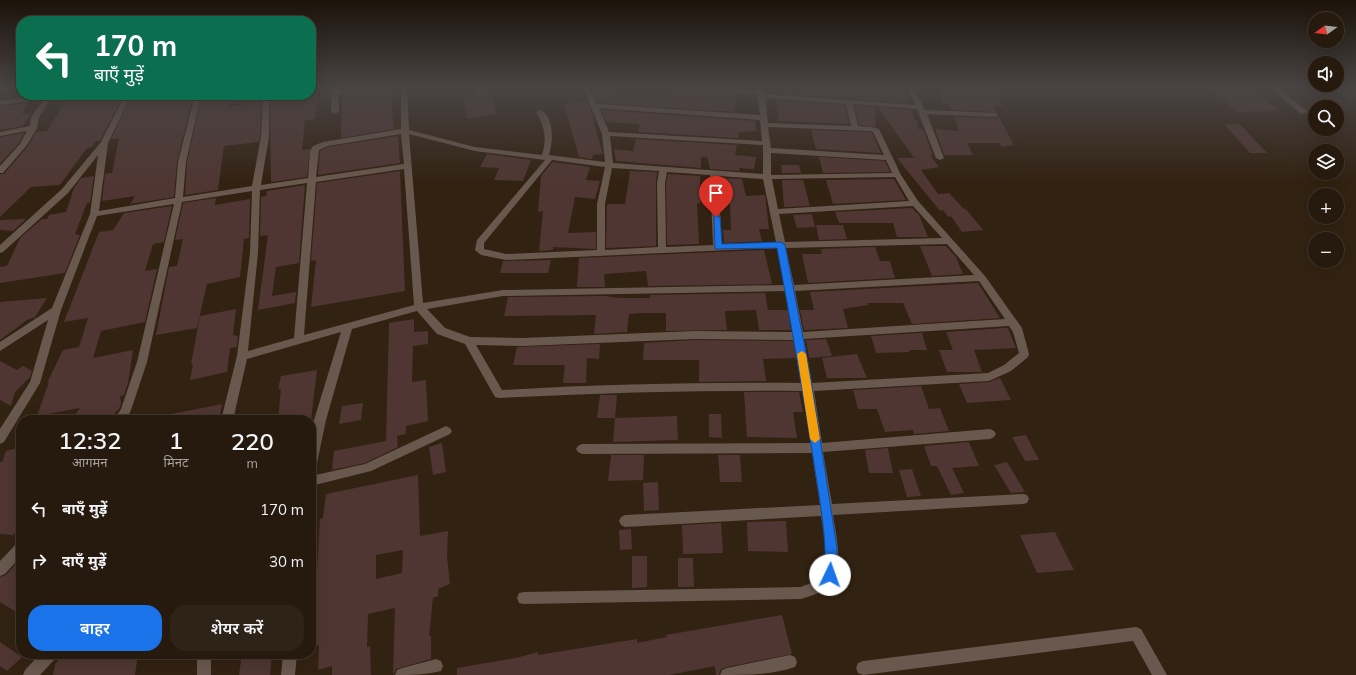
<!DOCTYPE html>
<html lang="hi">
<meta charset="utf-8">
<style>
:root{--surface:#261a0e;--page:#2e2317;--text:#f1f3f6;--muted:#a4a19e;--line:#42382e;--accent:#1a73e8}
body{margin:0;font-family:Mulish,"Noto Sans Devanagari",sans-serif;background:var(--page);color:var(--text);height:100vh;display:flex;flex-direction:column;font-size:15px;white-space:nowrap}
*{box-sizing:border-box;margin:0}
p{font-size:13px;color:var(--muted)}
.icon{flex:none;width:22px;height:22px;fill:none;stroke:currentColor;stroke-width:2;stroke-linecap:round;stroke-linejoin:round}
.map{position:relative;flex:1;overflow:hidden}
.panel{position:absolute;left:16px;top:415px;width:300px;height:244px;display:flex;flex-direction:column;background:var(--surface);border-radius:16px;box-shadow:0 4px 16px #0002,0 0 0 1px var(--line)}
.panel>*{flex:none}
.top-card{position:absolute;left:16px;top:16px;width:300px;height:84px;border-radius:16px;box-shadow:0 4px 16px #0002,0 0 0 1px var(--line);background:#0b6e4f;color:#fff;overflow:hidden}
.needle{width:26px;rotate:255deg}
.buttons{position:absolute;left:1308px;top:12px;display:grid;gap:8px}
.buttons a{display:grid;place-items:center;width:36px;height:36px;border-radius:50%;background:var(--surface);box-shadow:0 4px 16px #0002,0 0 0 1px var(--line);font-size:20px}
.pin{position:absolute;display:grid;place-items:center;width:34px;height:34px;color:#fff;margin:-41px -17px;border-radius:50% 50% 50% 0;rotate:-45deg;box-shadow:0 0 4px #0007}
.pin .icon{rotate:45deg}
.me{position:absolute;width:44px;margin:-22px;rotate:3deg;stroke-linejoin:round;filter:drop-shadow(0 0 3px #0008)}
.turn{display:flex;align-items:center;gap:14px;height:84px;padding:0 12px;font-size:18px}
.turn .icon{width:52px;height:52px;stroke-width:2.5}
.turn b{display:block;font-size:28px;line-height:34px}
.eta{display:flex;justify-content:space-evenly;align-items:center;height:68px;text-align:center}
.eta b{font-size:24px;font-weight:600;line-height:28px}
.cta{display:flex;gap:8px;margin-top:auto;padding:8px 12px}
.cta a{flex:1;height:46px;border-radius:16px;background:var(--accent);color:#fff;font-size:16px;font-weight:600;line-height:46px;text-align:center}
.cta a+a{background:var(--page);color:var(--text)}
ul{padding:0;list-style:none}
li{display:flex;align-items:center;gap:12px;height:52px;padding:0 12px}
li div{flex:1}
li b{display:block;font-size:15px}
li em{font-style:normal}
.map>svg:first-child{display:block}
</style>
<div class="map">
<svg width="1356" height="675" viewBox="0 0 1356 675">
<rect width="100%" height="100%" fill="#322212"/>
<path fill="#4f3632" fill-rule="evenodd" d="M390,87L394,129L341,138L342,95Z
M490,87L497,114L467,119L464,99L476,97L474,88Z
M592,87H616L615,94L640,96L674,98V87H680L684,90L738,94L734,112L598,103Z
M783,87H841L875,90L874,87H902L909,103L784,94Z
M938,87H997L1002,107L994,106L997,112L951,110L950,104H943Z
M1210,87H1251L1279,111L1237,112Z
M318,94L315,119L305,120L302,150L310,149L307,177L271,182L270,101Z
M91,95L88,100L123,95L100,141H96L92,147L87,148L60,185L31,187L0,217V174H4L28,146L36,132L47,131L68,96Z
M132,95H193L177,162L174,197L130,204L135,196L102,201L105,174L112,173L119,138L111,139Z
M202,95H232L229,107L261,102L260,136L258,142L224,146L218,190L185,195L187,162Z
M777,100L845,105L849,124L778,121Z
M587,101L595,121H593L603,154L593,155L592,159L579,157L564,104Z
M28,103L22,114H30L23,126L0,130V106Z
M855,106L875,107L876,127L859,125Z
M878,107L911,110L915,120H917L918,129H923L933,155H930L939,167L921,170L938,194L949,193L964,209H966L983,230L962,232L951,216L948,217L943,210L940,211L897,158H914Z
M601,110L755,121L757,131L739,132L738,138L638,132L640,124L606,122Z
M998,115L1014,145L1002,147L999,143H967L973,155H944L935,129L959,131L954,117L997,118Z
M1224,124H1240L1267,153H1250Z
M811,130L870,132L872,133L881,153L816,149Z
M24,133L19,143L0,164V137Z
M398,136L400,163L318,175L320,151L328,147Z
M636,139L737,145L735,155L756,157L754,169L739,168L740,171L710,169L707,157H701V168L616,161L614,149L633,151Z
M487,154L531,160L523,181L494,180L499,168L480,167Z
M819,157L885,161L890,172L823,173Z
M553,162L590,167L586,180L600,181L595,199L575,197L568,233L596,232V249L553,247V250L539,251L543,211L538,212L541,176Z
M781,165H799L801,173H782Z
M400,171L405,291L311,307L316,260L311,261L317,183Z
M630,171L657,172L656,183V246L606,248L607,204H625Z
M668,174L700,176V204L697,203L699,244L667,245L666,183Z
M94,176L90,203H87L75,234L80,235L65,273L0,283V267L7,266L20,238L42,219H47L49,215L66,212L74,188L81,178Z
M720,178L742,179L746,196L765,195L769,229H759L762,241L724,243L723,230H731L730,204H721Z
M894,179L906,200L833,204L826,180Z
M782,180H803L810,206L784,207Z
M305,185L299,263L276,267L272,296L296,292L295,303L258,310L268,235L260,236L261,197L266,196L267,191Z
M216,198L215,205L250,199L249,238L244,239L240,277L207,284L197,328L156,335L169,267L177,266L183,239L175,240L183,203Z
M172,206L164,242L153,244L145,271L157,269L145,322L101,331L93,358L133,350L128,383L124,395L120,396L121,404L118,411H116L110,420L72,419L80,408L37,416L49,382L47,383L63,350L79,347L88,318L64,322L99,232L113,230L124,213Z
M912,208L919,215L928,237H897L893,223H839L835,212Z
M812,214L815,227L797,228L793,215Z
M26,219L13,231L0,230V220Z
M816,225H843L847,239L819,240Z
M920,246H946L956,257L963,274L932,276Z
M875,247L880,261H890L895,278L808,283L802,254H822L821,249Z
M764,250L772,284L648,286L646,271L604,274L605,287H577L579,258Z
M551,260L548,273H500L503,261Z
M978,283L1000,318L912,324L903,303H867L868,305L843,309L848,328L804,330L800,310H814L810,292Z
M765,293L768,310H788L791,330H759L756,310L725,311L727,330L666,331V313H640L629,314L627,332L594,334L596,315L504,316L508,297L605,296L620,298H650V295Z
M47,298L35,317L27,320L0,340V302Z
M236,309L233,335L238,336L237,347L230,348L227,372L190,380L193,364H191L200,316Z
M414,319V332L428,331V344L413,346L412,382L426,380L428,421L406,426V434L397,436L398,447L365,463L332,470L334,451L386,441L389,323Z
M1005,328H1008L1016,348L974,350L982,372H947L939,350H953L946,332Z
M922,333L927,350H909L910,352L876,353L871,336Z
M826,339L832,356L809,358L806,340Z
M695,340L794,341L796,358L763,359L766,381L699,382V360H643L644,343Z
M600,344L599,359L587,358L586,383H563L565,365H513L517,347Z
M857,354L867,378H827L822,358Z
M0,361L17,370L23,366L32,371L30,377L15,392L11,406L0,400Z
M317,370L311,420H278L281,389H278L281,376Z
M1000,378L1011,400L967,403L959,384L989,382Z
M921,386L929,409L940,408L949,431L914,434L913,430L885,432L877,409H858L853,390Z
M744,392H799L803,412H793L797,438L747,437Z
M600,395H617L615,418H597Z
M363,403L361,420L339,424L342,406Z
M222,404L219,420H172L171,414Z
M709,414H721L722,438L709,437Z
M677,416L678,440L613,442L615,418Z
M1026,435L1039,460L1025,461L1012,437Z
M969,442L979,466L952,468L964,493L951,495L937,466H931L924,446Z
M442,443L446,472L433,475L429,447Z
M21,447V525L13,535L0,534V462H2L6,451Z
M888,448L893,473H869L865,450Z
M611,455H644L643,480L608,481Z
M718,455H740L742,482H720Z
M1007,462L1025,492L1011,493L994,465Z
M912,469L921,496L907,497L899,470Z
M418,475L420,536L448,531L447,556L450,584L438,589V596L433,598L429,636H431V659L396,669L393,675L395,608L368,614L367,647L370,646L371,675H332V666L318,670L319,645L314,646L316,625L312,626L316,588L320,519L323,518L326,494ZM403,550L402,573L376,579V555Z
M658,482L659,510L644,511L643,483Z
M786,521L788,552L748,551L747,522Z
M721,523L723,553L683,554L682,525Z
M631,529L632,549L620,550L619,530Z
M1055,532L1074,570L1037,573L1020,535Z
M632,556H647V587L632,588Z
M21,558V615L0,602V577L6,575Z
M678,558H693L694,587H678Z
M782,615L792,654L727,667L721,669L719,675H716L715,666L669,675H457V668L516,658L538,652V655L637,639V643L667,637L666,635Z
M0,642L22,657L7,671L0,666Z
M64,654H138L135,675H53L55,664Z
M242,654H272L270,675H239Z"/>
<g fill="none" stroke-linecap="round" stroke-linejoin="round">
<path fill="#69584e" fill-rule="evenodd" d="M332,87H338V89L372,87L369,89L338,94L339,112L335,114L331,112Z
M401,87H407L409,130L475,147L542,155C547,138 545,127 536,112L540,110C555,116 553,143 549,155L605,162L602,134L583,87H589L597,104L760,115L757,94L684,89L681,87L757,90V87H763L764,94L915,105L907,87H913L925,110L997,113V117H994L927,114L944,158L940,160L936,158L917,109L853,104L858,126L871,127L879,129L901,175L918,201L985,276L1022,328L1029,354L1028,357L1011,371L989,381L814,391L822,443L990,429L994,431L996,434L994,437L990,439L823,452L832,504L1023,494L1027,495L1029,499L1027,503L1023,504L833,515C836,534 845,570 829,586C822,593 810,596 801,599L524,604L519,603L517,598L519,593L524,592L801,587C808,584 818,581 822,574C830,561 823,531 821,516L625,527L621,525L619,521L621,517L625,515L820,505L812,453L582,454L578,452L576,449L578,446L582,444L811,443L803,391C702,390 600,393 499,398L495,397L465,344L437,334L417,311L352,329L326,420L317,463L315,466L311,468V436L314,420L341,332L247,359L233,420H221L237,356L250,253L252,191L182,202L147,362L131,410L126,420H114L121,409L137,362L174,204L97,216L61,310L40,383L4,442L0,444V429L30,382L48,320L0,351V342L52,308L90,214L98,155L68,193L3,252L0,253V245L62,189L101,142L125,95H131L108,143L99,211L175,198L178,162L195,95H201L186,162L183,197L252,186L261,136L263,95H269V136L261,185L308,178L310,151L313,146L323,142L401,129ZM765,98L846,104L851,126L768,123ZM599,108L760,120L762,141L609,132ZM768,127L870,131L873,132L884,155L771,148ZM401,134L404,164L316,177L319,150L328,146ZM409,134L475,151L545,160L477,240L475,250L481,255L506,260L777,248L785,285L503,290L423,303ZM610,136L763,145V174L613,163ZM771,153L886,160L892,173L771,175ZM552,160L605,167L597,204V250L506,254L484,249V243ZM612,168L659,171L657,183L658,247L605,250V204ZM404,169L414,305L304,335L316,182ZM667,172L710,175L713,245L666,247L665,183ZM718,176L763,179L776,242L722,245ZM895,177L909,201L778,209L772,179ZM307,183L294,338L248,351L258,253L260,190ZM913,206L942,238L785,242L779,214ZM947,244L974,275L794,285L786,248ZM979,281L1005,319L803,332L795,291ZM786,291L793,332L695,331L523,338L470,337L445,328L427,309L503,296ZM1009,326L1013,332L1019,353L1004,365L988,373L812,383L804,339ZM695,339L795,340L802,383C702,382 602,384 502,390L476,345L523,346Z
M1270,87H1277L1308,112L1301,114Z
M41,95H59L51,98L39,117L37,128L27,145L3,173H0V166L20,144L27,131L0,136V132L30,126L31,117L44,99L0,105V101Z
M446,426L450,428L452,431L450,434L371,471L311,486V476L365,464Z
M21,541V556L5,574L0,576V561L17,543Z
M1136,627L1141,629L1167,675H1152L1133,641L863,675L858,673L856,668L858,663L863,661Z
M40,654H57L55,659L40,675H23L25,670Z
M197,654H211V675H197Z
M283,654H297L295,675H281Z
M790,655L795,657L797,662L795,667C771,675 745,675 720,675L722,670L727,668Z
M436,659L441,661L443,666L441,671C426,675 410,675 395,675L397,670L402,668Z"/>
</g>
<linearGradient id="sky" x2="0" y2="1"><stop stop-color="#1c130a"/><stop offset="0.48" stop-color="#494444"/><stop offset="1" stop-color="#494444" stop-opacity="0"/></linearGradient>
<rect width="1356" height="182" fill="url(#sky)"/>
<path fill="#1a73e8" stroke="#114b97" d="M714,215L720,217L722,244L781,242L785,245L810,374L837,548L836,575L835,579L830,580L826,579L825,575C827,535 819,497 813,457C802,387 790,317 777,248L715,249Z"/>
<path fill="#f59e0b" d="M802,351L806,354L820,439L815,443L810,439L797,354Z"/>
</svg>
<div class="buttons">
<a><svg class="needle" viewBox="-14 -14 28 28"><path d="M0-13l5 13h-10z" fill="#e53935"/><path d="M0 13l5-13h-10z" fill="#a4a19e"/></svg></a>
<a><svg class="icon" aria-label="sound" viewBox="0 0 24 24"><path d="M4 9h4l5-4v14l-5-4H4zM17 9q2 3 0 6"/></svg></a>
<a><svg class="icon" aria-label="search" viewBox="0 0 24 24"><circle cx="10" cy="10" r="6"/><path d="M15 15l6 6"/></svg></a>
<a><svg class="icon" aria-label="layers" viewBox="0 0 24 24"><path d="M12 4l9 5-9 5-9-5zM3 14l9 5 9-5"/></svg></a>
<a>+</a>
<a>−</a>
</div>
<div class="pin" style="left:716px;top:217px;background:#d93025"><svg class="icon" aria-label="arrive" viewBox="0 0 24 24"><path d="M6 21V4h12l-3 4 3 4H6"/></svg></div>
<svg class="me" style="left:830px;top:575px" viewBox="-20 -20 40 40"><circle r="19" fill="#fff"/><path d="M0-13L10 11 0 6-10 11z" fill="#1a73e8"/></svg>
<div class="top-card">
<div class="turn"><svg class="icon" aria-label="left" viewBox="0 0 24 24"><path d="M17 20v-9H6M10 6l-5 5 5 5"/></svg><div><b>170 m</b>बाएँ मुड़ें</div></div>
</div>
<section class="panel">
<div class="eta">
<div><b>12:32</b><p>आगमन</p></div>
<div><b>1</b><p>मिनट</p></div>
<div><b>220</b><p>m</p></div>
</div>
<ul>
<li><svg class="icon" aria-label="left" viewBox="0 0 24 24"><path d="M17 20v-9H6M10 6l-5 5 5 5"/></svg><div><b>बाएँ मुड़ें</b></div><em>170 m</em></li>
<li><svg class="icon" aria-label="right" viewBox="0 0 24 24"><path d="M7 20v-9h11M14 6l5 5-5 5"/></svg><div><b>दाएँ मुड़ें</b></div><em>30 m</em></li>
</ul>
<div class="cta"><a>बाहर</a><a>शेयर करें</a></div>
</section>
</div>
